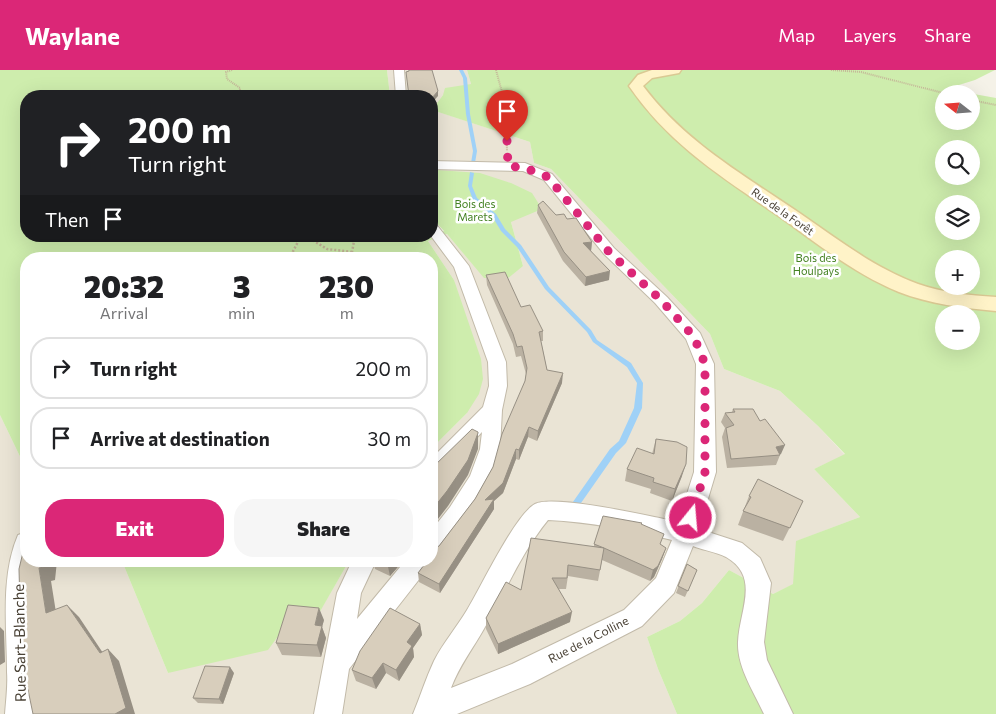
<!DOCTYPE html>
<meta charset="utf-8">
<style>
:root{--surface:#fff;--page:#f6f6f6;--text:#202124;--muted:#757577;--line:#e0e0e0;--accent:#db2777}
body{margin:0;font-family:Commissioner,sans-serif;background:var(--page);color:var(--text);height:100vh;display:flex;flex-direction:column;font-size:19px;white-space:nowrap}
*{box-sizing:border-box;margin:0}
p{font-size:16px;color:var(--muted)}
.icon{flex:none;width:28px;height:28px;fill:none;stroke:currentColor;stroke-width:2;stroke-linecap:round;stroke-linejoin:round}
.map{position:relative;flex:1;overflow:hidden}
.side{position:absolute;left:20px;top:182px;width:418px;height:315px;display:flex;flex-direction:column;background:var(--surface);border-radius:20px;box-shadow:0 5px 20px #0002}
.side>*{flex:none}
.guide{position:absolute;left:20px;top:20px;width:418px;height:152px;border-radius:20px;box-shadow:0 5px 20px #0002;background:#202124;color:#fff;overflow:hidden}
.needle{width:32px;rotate:287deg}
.controls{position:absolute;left:935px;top:15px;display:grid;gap:10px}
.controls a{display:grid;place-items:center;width:45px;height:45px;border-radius:50%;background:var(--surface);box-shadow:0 5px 20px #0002;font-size:25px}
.pin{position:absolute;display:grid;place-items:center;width:42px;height:42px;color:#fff;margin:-51px -21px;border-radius:50% 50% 50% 0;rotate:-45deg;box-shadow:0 0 5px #0007}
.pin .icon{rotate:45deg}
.me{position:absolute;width:55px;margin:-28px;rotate:17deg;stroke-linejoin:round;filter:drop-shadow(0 0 4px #0008)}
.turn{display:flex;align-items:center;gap:18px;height:105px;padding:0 25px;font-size:22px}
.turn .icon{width:65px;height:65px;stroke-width:2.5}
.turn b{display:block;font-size:35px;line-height:42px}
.then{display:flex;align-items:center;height:48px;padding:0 25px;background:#0003;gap:10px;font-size:19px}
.eta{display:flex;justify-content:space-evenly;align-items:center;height:85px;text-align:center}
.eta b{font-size:30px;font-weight:800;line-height:35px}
.primary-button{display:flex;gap:10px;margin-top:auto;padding:10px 25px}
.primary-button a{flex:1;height:58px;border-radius:20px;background:var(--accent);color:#fff;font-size:20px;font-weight:800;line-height:58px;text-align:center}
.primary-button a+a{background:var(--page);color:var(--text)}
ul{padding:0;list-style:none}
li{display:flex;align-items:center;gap:15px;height:62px;margin:0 10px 8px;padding:0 15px;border:2px solid var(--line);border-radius:20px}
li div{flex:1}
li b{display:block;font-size:19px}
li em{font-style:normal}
header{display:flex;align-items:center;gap:30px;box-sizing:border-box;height:70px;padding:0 25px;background:var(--accent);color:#fff}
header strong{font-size:24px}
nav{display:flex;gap:28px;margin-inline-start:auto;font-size:18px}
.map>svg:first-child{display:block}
</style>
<header>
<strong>Waylane</strong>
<nav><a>Map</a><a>Layers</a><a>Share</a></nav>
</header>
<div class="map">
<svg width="996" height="644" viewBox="0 0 996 644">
<rect width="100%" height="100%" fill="#f5f2e8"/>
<path fill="#eae4d5" d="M387,0H467L471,14L443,25L433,40L530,72L534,93L551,99L710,264L724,299L780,321L818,356L845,385L814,399L860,447L797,471L794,514L773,524L729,500L702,533L680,551L647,567L658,599L677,644H0V345L26,399V491H122L168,603L293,547L318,544L349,491H431V379L467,343L454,210L428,171L447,164L484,207L523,196L511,152V113L438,100L431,102V26H390Z"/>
<path fill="#ceedad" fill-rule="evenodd" d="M0,0H387L390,26H26V166L424,168L444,161L431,147V102L438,100L480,103L511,113L532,123L542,139L511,152L523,196L507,209L484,208L447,164L428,171L454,210L481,289L483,309L479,324L467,343L431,379V189H26V399L0,345Z
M467,0H995L975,10L946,19L996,28V644H677L658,599L647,567L680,551L702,533L729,500L773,524L793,514L796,471L860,447L814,399L845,384L818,356L780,321L724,299L710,264L551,99L534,93L530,72L432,40L443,25L445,18L471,14ZM944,24H971V51H944ZM944,79H971V106H944ZM944,134H971V161H944ZM944,189H971V216H944ZM944,244H971V271H944Z
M122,491H349L318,545L292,547L268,580L168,603Z"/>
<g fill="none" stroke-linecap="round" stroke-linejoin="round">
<path fill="#9fd1f7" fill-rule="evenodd" d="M459,0H463L467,8L470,44L477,81L475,93L473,94L471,93L473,81L466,44L463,8Z
M470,102L474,103L472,116L477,128L496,144L505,159L521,175L549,217L591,260L597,270L631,293L643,313L642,338L626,373L616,383L574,443L571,444L568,443L567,441L568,439L610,379L619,371L634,338L637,313L627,297L593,272L587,262L545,219L517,177L501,161L492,146L473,130L468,116Z"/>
<g stroke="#c2baa9" stroke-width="2">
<path id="minor" d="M394,0H404L406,26H396Z
M431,91L525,93L552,104L614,178L667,227L700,263L714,294L716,402L699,459L742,473L760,488L771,513L764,572L767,590L793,644H764C754,622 737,597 738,572C739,541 761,507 726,487C716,482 703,480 693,476L674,523L642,556L530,614L457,644H413C420,627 426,608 434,591C443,573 457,557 467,540C481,517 515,445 535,434C554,424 654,447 678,452L694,402L696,294L686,269L655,233L604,184L544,110L523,101L431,99ZM548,450C590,452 631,460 672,470L656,508L624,540L512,594L451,618C459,596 474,577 485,557C506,521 521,483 548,450Z
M431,153L436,154L469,196L506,292L507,316L502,340L500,379L491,406L474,438L457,462L439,485L431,488V461L450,437L470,406L480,379L482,362L438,408L431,410V389L483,337L489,316L488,292L454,197L431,166Z
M26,462V491H34L29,512L34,604L33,644H5C6,630 8,616 7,602C7,557 0,507 18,465Z
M431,490L432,491L428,498L349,599L342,644H314L337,523L352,491H376L361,523L357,549L405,491H431Z"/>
</g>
<g stroke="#dac993" stroke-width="3">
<path id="secondary" d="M652,0H681L679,3L652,8L643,16C684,71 742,104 798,142C836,168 874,198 918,214C943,223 969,225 996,227V241C963,238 930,234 899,222C857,205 820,176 783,149C725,109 670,76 629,16L638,5Z"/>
</g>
<path stroke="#c5b799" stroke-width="2" stroke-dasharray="1 1" stroke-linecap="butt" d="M232,0L226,2L227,9L240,18V26
M496,0L506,37L507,81
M831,0L861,2L947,24
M971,30L996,35"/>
<path stroke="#c5b799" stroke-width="2.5" stroke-dasharray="2 2" stroke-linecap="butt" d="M306,166L327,179L352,182
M289,189L301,166
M347,189L352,182L355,166"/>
<use href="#minor" fill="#fff" fill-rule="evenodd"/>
<use href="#secondary" fill="#fff3c8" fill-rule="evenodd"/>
</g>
<path fill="#bab1a2" d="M538,135L556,145L592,172L591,181L609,210L585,216L563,191L537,143Z
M486,205L521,237L543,261V271H541L547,300L562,313L537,371L528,367L519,390L516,389L503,423L494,431V439L440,523L419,512L418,503L439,476L475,429L493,397L525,311L526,304L521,286L516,287L513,274L487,215Z
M733,339L781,384H780V385L776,395L727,398L722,367L725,358L721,352L725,343L732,342Z
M656,369L682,406L672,431L650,423L651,419L625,411L627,399L652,384Z
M749,426L803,431L783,471L738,455Z
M641,455L661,475L666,478L662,489L654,507L650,511L602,490L598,511L568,506L566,519H559L570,552L498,584L486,559V548L521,520L594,477V474Z
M373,491H403L390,506L375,499Z
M687,494L697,500L685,527L676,523Z
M324,550L322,557L326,568L321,587L282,585L276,573Z
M420,554L422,565L413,578L414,587L399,611L386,603L376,619L356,611L352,600Z
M234,603L223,634L198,633L193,628Z"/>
<path fill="#979084" d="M438,21V26L431,34V29Z
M433,36L434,41L431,44V38Z
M592,172L591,181L582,182L583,173Z
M610,201L609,210L585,216L586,207Z
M563,303L562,313L537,371L538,361Z
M529,357L528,367L519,390V380Z
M478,362V379L468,405L448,436L431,458V441Z
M785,375L781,384L775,386L776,377Z
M516,379V389L503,423L494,431V439L440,523L439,514L485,430Z
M686,394L682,406L672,431L675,419Z
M666,478L662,489L654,507L650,511L653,500Z
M44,491H57L55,510L51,511L58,555L46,543L39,498Z
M387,491H403L390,506L387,492Z
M67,535L79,547L111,595L100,583Z
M319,538L324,550L322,557L326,568L321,587L317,575L315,555Z
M572,542L570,552L498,584V574Z
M420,554L422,565L413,578L414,587L399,611L396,600L407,572Z
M0,557L4,561L5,592L0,595Z
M108,579L119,591L135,644H115Z
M383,593L386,603L376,619L372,608Z
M230,597L234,603L223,634L219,629Z
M26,610L35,624L22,612Z"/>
<path fill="#d8cebc" stroke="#979084" d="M409,0H432L438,21L431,29V26H409L406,2L409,1Z
M543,131L556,145L564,144L567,149L576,148L592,172L583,173L610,201L586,207L564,182L538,135Z
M505,202L521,237L530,235L543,261L539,262L547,300L563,303L538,361L529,357L519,380L516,379L503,413L485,430L494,429L439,514L418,503L427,491H431V484L432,482V480L439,476L475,429L493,397L502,364L525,311L527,298L522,276L517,277L513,264L486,205Z
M733,339H753L760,351L765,349L785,375L776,377L780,385L731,389L726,358L734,355L725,343L735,342Z
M472,359L478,362V363L468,390L447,421L431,441V399Z
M656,369L677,372L687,377L686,394L675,419L653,412L654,408L627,399L637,378L654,384Z
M758,409L803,431L790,458L743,441L751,427L749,426Z
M26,429V491H44V497L39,498L46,543L67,535L100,583L108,579L126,638L115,644H33L26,610L22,612L19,499L24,478L21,476L26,445L24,430Z
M603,446L642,453L641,454L664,464L660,474L666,478L658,496L653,500L604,478L600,500L568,495L567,508H552L572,542L498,574L486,548L506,512L521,520L531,468L604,478L594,474Z
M687,494L697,500L688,521L678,516Z
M288,535L319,538L315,555L322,556L317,575L276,573Z
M390,538L420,554L407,572L412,576L396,600L383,593L372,608L352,600L360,581Z
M205,596L230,597L219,629L193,628Z"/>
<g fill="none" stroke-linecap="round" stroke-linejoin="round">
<path stroke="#db2777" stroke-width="9" stroke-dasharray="0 16.2" d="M507,71L508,96L525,98L548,107L609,182L661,230L694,267L705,294V402L691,448"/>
</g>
<g text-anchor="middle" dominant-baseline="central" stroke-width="5" stroke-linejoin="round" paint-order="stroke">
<g font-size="11" fill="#448223" stroke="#fff">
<text x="475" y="133">Bois des<tspan x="475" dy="13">Marets</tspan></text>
<text x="816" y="187">Bois des<tspan x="816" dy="13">Houlpays</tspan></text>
</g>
<g font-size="11" fill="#4a4236" stroke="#fff">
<text transform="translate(783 141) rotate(35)">Rue de la Forêt</text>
</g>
<g font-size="12" fill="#4a4236" stroke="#fff">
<text transform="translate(588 569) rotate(-27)">Rue de la Colline</text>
</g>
<g font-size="15" fill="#4a4236" stroke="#fff">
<text transform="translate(19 573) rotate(-91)">Rue Sart-Blanche</text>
</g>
</g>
</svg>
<div class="controls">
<a><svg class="needle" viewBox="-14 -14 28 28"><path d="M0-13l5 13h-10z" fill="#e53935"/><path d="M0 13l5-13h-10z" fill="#757577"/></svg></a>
<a><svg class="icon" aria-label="search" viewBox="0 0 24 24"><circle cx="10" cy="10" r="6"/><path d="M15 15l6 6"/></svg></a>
<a><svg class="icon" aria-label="layers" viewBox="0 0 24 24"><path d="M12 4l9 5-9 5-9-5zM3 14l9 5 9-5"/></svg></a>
<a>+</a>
<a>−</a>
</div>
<div class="pin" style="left:507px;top:71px;background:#d93025"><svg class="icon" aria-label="arrive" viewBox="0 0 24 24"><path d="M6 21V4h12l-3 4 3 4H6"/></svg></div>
<svg class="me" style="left:691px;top:448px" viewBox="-20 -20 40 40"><circle r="17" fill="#db2777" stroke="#fff" stroke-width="3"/><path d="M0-11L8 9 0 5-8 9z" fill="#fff"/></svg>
<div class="guide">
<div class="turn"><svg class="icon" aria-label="right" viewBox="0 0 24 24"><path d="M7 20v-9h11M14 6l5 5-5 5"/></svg><div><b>200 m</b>Turn right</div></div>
<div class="then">Then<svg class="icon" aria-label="arrive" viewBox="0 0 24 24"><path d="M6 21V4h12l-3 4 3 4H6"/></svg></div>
</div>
<section class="side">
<div class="eta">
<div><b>20:32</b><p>Arrival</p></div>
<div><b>3</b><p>min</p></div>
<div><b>230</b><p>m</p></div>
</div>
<ul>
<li><svg class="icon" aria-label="right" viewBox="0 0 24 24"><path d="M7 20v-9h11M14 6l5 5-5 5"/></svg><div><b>Turn right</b></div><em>200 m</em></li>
<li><svg class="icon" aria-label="arrive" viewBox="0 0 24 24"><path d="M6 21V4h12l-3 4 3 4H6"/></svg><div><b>Arrive at destination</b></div><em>30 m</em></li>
</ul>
<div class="primary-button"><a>Exit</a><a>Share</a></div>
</section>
</div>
